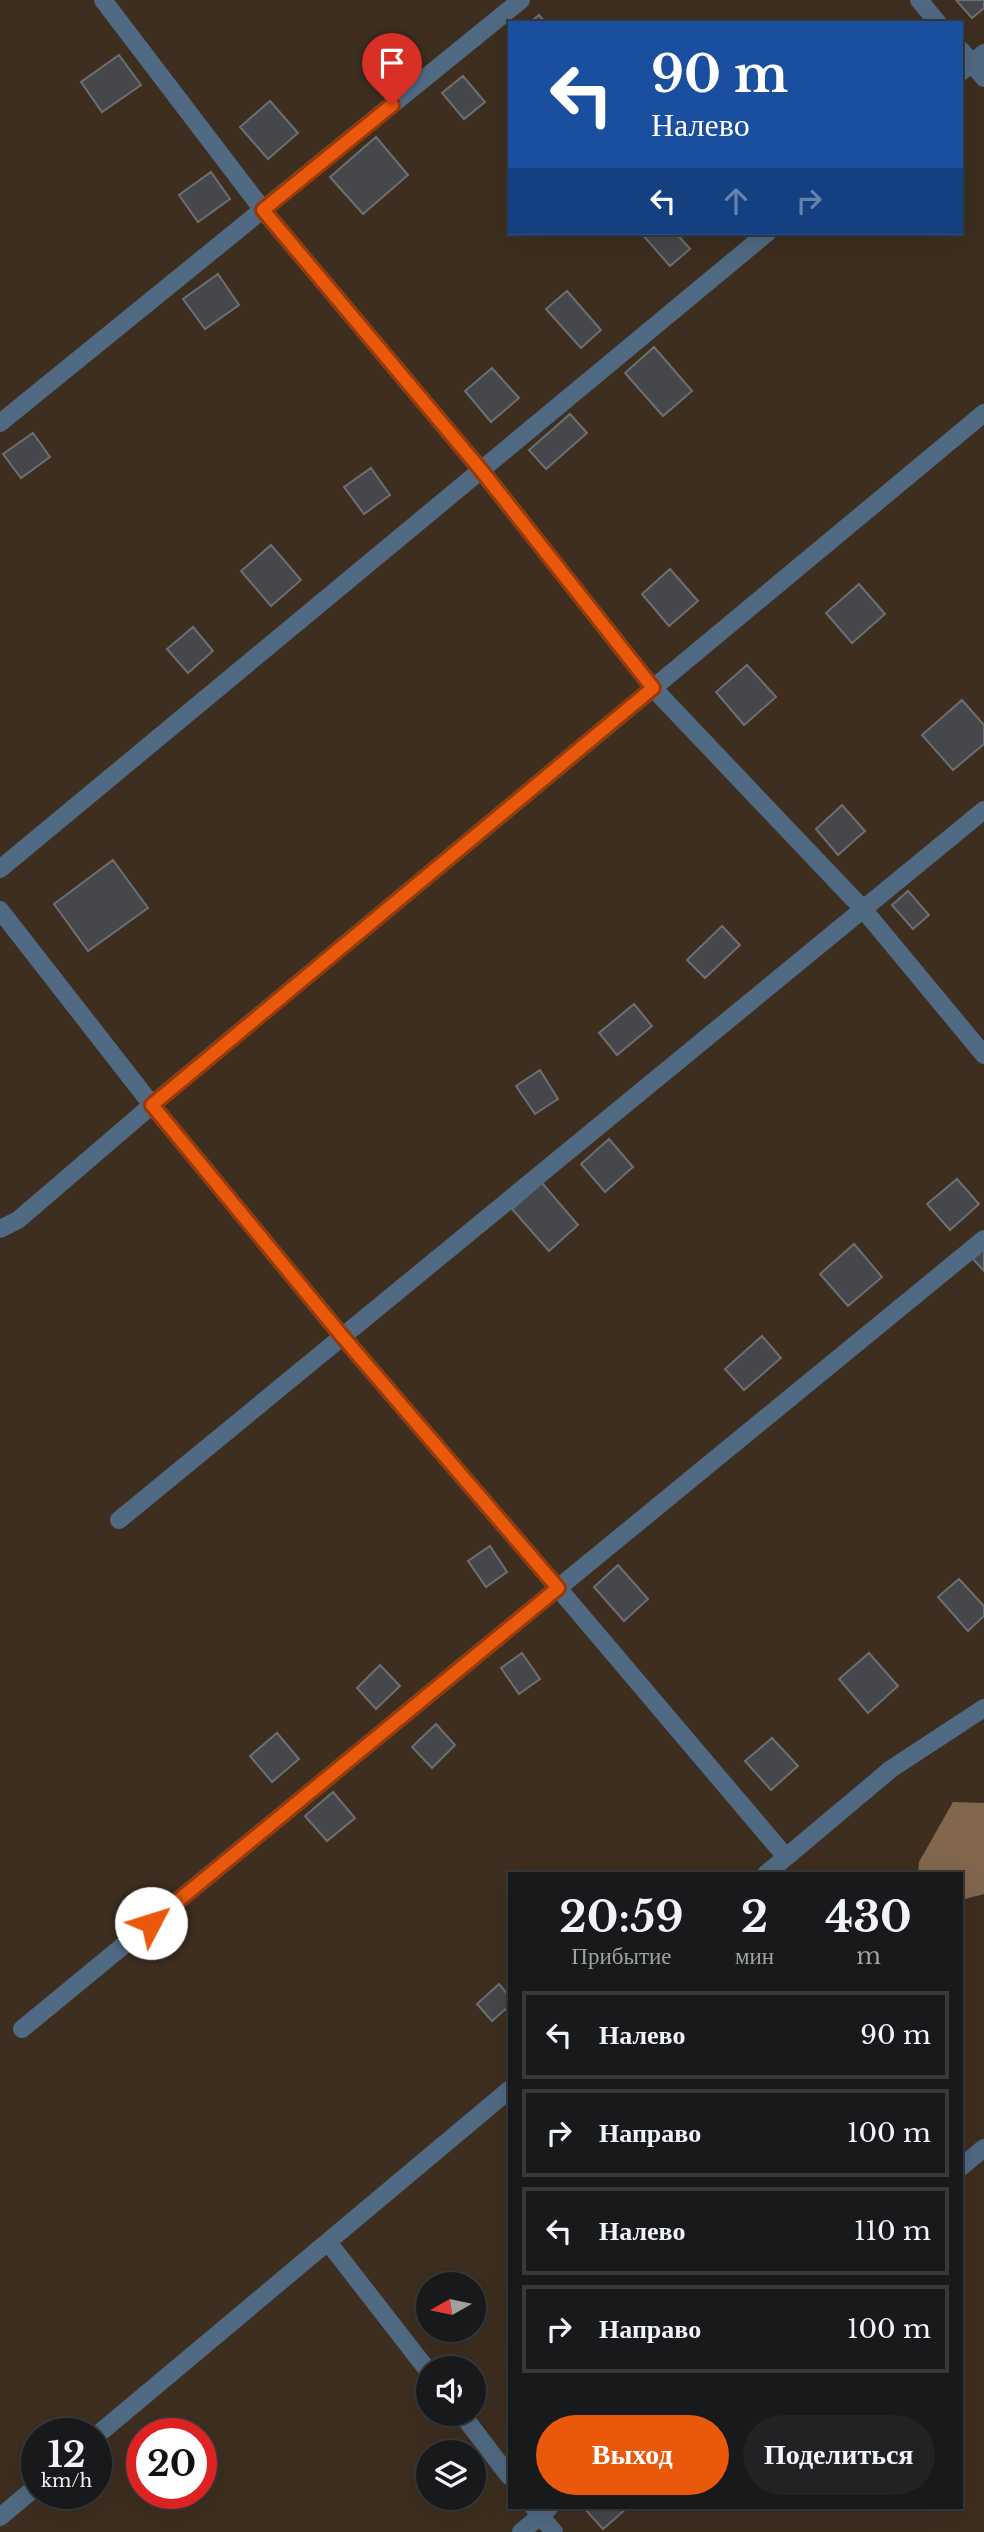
<!DOCTYPE html>
<html lang="ru">
<meta charset="utf-8">
<style>
:root{--surface:#17191a;--page:#202223;--text:#f1f3f6;--muted:#9ea0a2;--line:#363839;--accent:#ea580c}
body{margin:0;font-family:"Libre Baskerville",serif;background:var(--page);color:var(--text);height:100vh;display:flex;flex-direction:column;font-size:26px;white-space:nowrap}
*{box-sizing:border-box;margin:0}
p{font-size:23px;color:var(--muted)}
.icon{flex:none;width:38px;height:38px;fill:none;stroke:currentColor;stroke-width:2;stroke-linecap:round;stroke-linejoin:round}
.map{position:relative;flex:1;overflow:hidden}
.panel{position:absolute;left:508px;top:1872px;width:455px;height:637px;display:flex;flex-direction:column;background:var(--surface);border-radius:0px;box-shadow:0 7px 28px #0002,0 0 0 2px var(--line)}
.panel>*{flex:none}
.hud{position:absolute;left:508px;top:21px;width:455px;height:214px;border-radius:0px;box-shadow:0 7px 28px #0002,0 0 0 2px var(--line);background:#1a4fa0;color:#fff;overflow:hidden}
.needle{width:46px;rotate:261deg}
.controls{position:absolute;left:416px;top:2272px;display:grid;gap:14px}
.controls a{display:grid;place-items:center;width:70px;height:70px;border-radius:50%;background:var(--surface);box-shadow:0 7px 28px #0002,0 0 0 2px var(--line);font-size:35px}
.speed{position:absolute;left:21px;top:2418px;display:flex;gap:14px;font-size:35px;font-weight:700;text-align:center}
.speed>*{display:grid;place-content:center;width:91px;height:91px;border-radius:50%;background:var(--surface);box-shadow:0 7px 28px #0002,0 0 0 2px var(--line);line-height:1}
.speed small{font-size:18px;font-weight:400}
.speed .limit{border:10px solid #d22;background:#fff;color:#111}
.pin{position:absolute;display:grid;place-items:center;width:60px;height:60px;color:#fff;margin:-72px -30px;border-radius:50% 50% 50% 0;rotate:-45deg;box-shadow:0 0 7px #0007}
.pin .icon{rotate:45deg}
.me{position:absolute;width:77px;margin:-38px;rotate:50deg;stroke-linejoin:round;filter:drop-shadow(0 0 5px #0008)}
.turn{display:flex;align-items:center;gap:24px;height:147px;padding:0 28px;font-size:32px}
.turn .icon{width:91px;height:91px;stroke-width:2.5}
.turn b{display:block;font-size:49px;line-height:60px}
.lanes{display:flex;align-items:center;height:66px;padding:0 28px;background:#0003;justify-content:center;gap:35px;direction:ltr}
.lanes .off{opacity:.35}
.eta{display:flex;justify-content:space-evenly;align-items:center;height:119px;text-align:center}
.eta b{font-size:42px;font-weight:700;line-height:49px}
.action{display:flex;gap:14px;margin-top:auto;padding:14px 28px}
.action a{flex:1;height:80px;border-radius:42px;background:var(--accent);color:#fff;font-size:28px;font-weight:700;line-height:80px;text-align:center}
.action a+a{background:var(--page);color:var(--text)}
ul{padding:0;list-style:none}
li{display:flex;align-items:center;gap:21px;height:88px;margin:0 14px 10px;padding:0 14px;border:4px solid var(--line);border-radius:0px}
li div{flex:1}
li b{display:block;font-size:26px}
li em{font-style:normal}
.map>svg:first-child{display:block}
</style>
<div class="map">
<svg width="984" height="2532" viewBox="0 0 984 2532">
<rect width="100%" height="100%" fill="#1f2123"/>
<path fill="#3d2e1f" fill-rule="evenodd" d="M0,0H984V2532H0ZM509,23H961V233H509ZM509,1874H961V2508H509ZM429,2284H474V2329H429ZM429,2368H474V2413H429ZM37,2434H96V2494H37ZM142,2434H201V2494H142ZM429,2452H474V2497H429Z"/>
<path fill="#82674d" d="M953,1802L984,1803V1894L961,1900V1874H918L919,1862Z"/>
<path fill="#45474a" stroke="#6c6f72" stroke-width="2" d="M956,0H984V8L972,18Z
M539,15L546,23H529Z
M119,55L141,85L102,112L81,82Z
M463,76L485,102L464,119L442,93Z
M270,101L298,133L268,159L240,127Z
M376,137L408,175L363,214L330,177Z
M211,172L230,199L198,222L179,195Z
M641,233H676L690,249L670,266Z
M218,274L239,305L205,329L183,299Z
M567,291L601,330L581,348L546,309Z
M654,347L692,391L663,416L625,373Z
M492,368L519,398L491,422L465,391Z
M570,414L587,433L546,469L529,450Z
M33,433L50,457L21,478L3,454Z
M371,468L390,495L364,514L344,487Z
M271,545L301,580L271,606L241,571Z
M670,569L698,601L669,626L642,594Z
M859,584L885,614L852,643L826,613Z
M193,627L213,651L188,673L167,649Z
M747,665L776,697L744,725L716,692Z
M962,700L984,725V744L953,770L922,735Z
M842,805L865,831L838,855L816,829Z
M113,860L148,908L88,951L54,904Z
M908,891L929,915L913,929L892,905Z
M722,926L740,945L705,978L687,960Z
M634,1004L652,1026L617,1055L599,1033Z
M540,1070L558,1099L535,1114L516,1086Z
M609,1139L633,1167L605,1192L581,1164Z
M957,1179L979,1204L950,1230L927,1204Z
M542,1183L578,1225L549,1251L512,1209Z
M854,1244L882,1277L848,1306L820,1274Z
M984,1249V1271L973,1259Z
M762,1336L781,1358L744,1390L725,1369Z
M490,1546L507,1572L486,1587L468,1561Z
M618,1565L648,1599L624,1621L594,1587Z
M959,1579L984,1606V1616L968,1631L938,1597Z
M522,1653L540,1679L519,1694L501,1668Z
M869,1653L898,1686L868,1713L839,1679Z
M380,1665L400,1686L376,1709L357,1688Z
M436,1724L455,1745L432,1768L412,1747Z
M277,1733L299,1759L272,1782L250,1756Z
M772,1738L798,1766L771,1790L745,1761Z
M333,1792L355,1818L327,1841L305,1816Z
M499,1984L509,1996V2006L492,2021L477,2004Z
M584,2508H627L603,2529Z"/>
<g fill="none" stroke-linecap="round" stroke-linejoin="round">
<path stroke="#506a83" stroke-width="18" d="M103,0L263,210L481,470L653,688L863,909L984,1055
M919,0L938,23
M961,50L984,78
M961,72L984,53
M0,423L521,0
M0,869L767,233
M0,910L152,1105L342,1336L558,1588L22,2029
M0,1229L18,1220L166,1093L984,413
M119,1520L984,810
M786,1857L558,1588L984,1239
M766,1874L891,1769L984,1708
M961,2167L984,2148
M328,2242L429,2372
M461,2413L509,2476
M96,2436L509,2090
M534,2508L554,2532
M0,2517L37,2486
M521,2532L549,2508"/>
</g>
<g fill="none" stroke-linecap="round" stroke-linejoin="round">
<g stroke="#983908" stroke-width="18">
<path id="route" d="M151,1923L558,1588L342,1336L152,1105L653,688L481,470L263,210L392,105"/>
</g>
<use href="#route" stroke="#ea580c" stroke-width="12"/>
</g>
</svg>
<div class="controls">
<a><svg class="needle" viewBox="-14 -14 28 28"><path d="M0-13l5 13h-10z" fill="#e53935"/><path d="M0 13l5-13h-10z" fill="#9ea0a2"/></svg></a>
<a><svg class="icon" aria-label="sound" viewBox="0 0 24 24"><path d="M4 9h4l5-4v14l-5-4H4zM17 9q2 3 0 6"/></svg></a>
<a><svg class="icon" aria-label="layers" viewBox="0 0 24 24"><path d="M12 4l9 5-9 5-9-5zM3 14l9 5 9-5"/></svg></a>
</div>
<div class="speed"><div>12<small>km/h</small></div><div class="limit">20</div></div>
<div class="pin" style="left:392px;top:105px;background:#d93025"><svg class="icon" aria-label="arrive" viewBox="0 0 24 24"><path d="M6 21V4h12l-3 4 3 4H6"/></svg></div>
<svg class="me" style="left:151px;top:1923px" viewBox="-20 -20 40 40"><circle r="19" fill="#fff"/><path d="M0-13L10 11 0 6-10 11z" fill="#ea580c"/></svg>
<div class="hud">
<div class="turn"><svg class="icon" aria-label="left" viewBox="0 0 24 24"><path d="M17 20v-9H6M10 6l-5 5 5 5"/></svg><div><b>90 m</b>Налево</div></div>
<div class="lanes"><svg class="icon" aria-label="left" viewBox="0 0 24 24"><path d="M17 20v-9H6M10 6l-5 5 5 5"/></svg><svg class="icon off" aria-label="ahead" viewBox="0 0 24 24"><path d="M12 20V5M6 11l6-6 6 6"/></svg><svg class="icon off" aria-label="right" viewBox="0 0 24 24"><path d="M7 20v-9h11M14 6l5 5-5 5"/></svg></div>
</div>
<section class="panel">
<div class="eta">
<div><b>20:59</b><p>Прибытие</p></div>
<div><b>2</b><p>мин</p></div>
<div><b>430</b><p>m</p></div>
</div>
<ul>
<li><svg class="icon" aria-label="left" viewBox="0 0 24 24"><path d="M17 20v-9H6M10 6l-5 5 5 5"/></svg><div><b>Налево</b></div><em>90 m</em></li>
<li><svg class="icon" aria-label="right" viewBox="0 0 24 24"><path d="M7 20v-9h11M14 6l5 5-5 5"/></svg><div><b>Направо</b></div><em>100 m</em></li>
<li><svg class="icon" aria-label="left" viewBox="0 0 24 24"><path d="M17 20v-9H6M10 6l-5 5 5 5"/></svg><div><b>Налево</b></div><em>110 m</em></li>
<li><svg class="icon" aria-label="right" viewBox="0 0 24 24"><path d="M7 20v-9h11M14 6l5 5-5 5"/></svg><div><b>Направо</b></div><em>100 m</em></li>
</ul>
<div class="action"><a>Выход</a><a>Поделиться</a></div>
</section>
</div>
